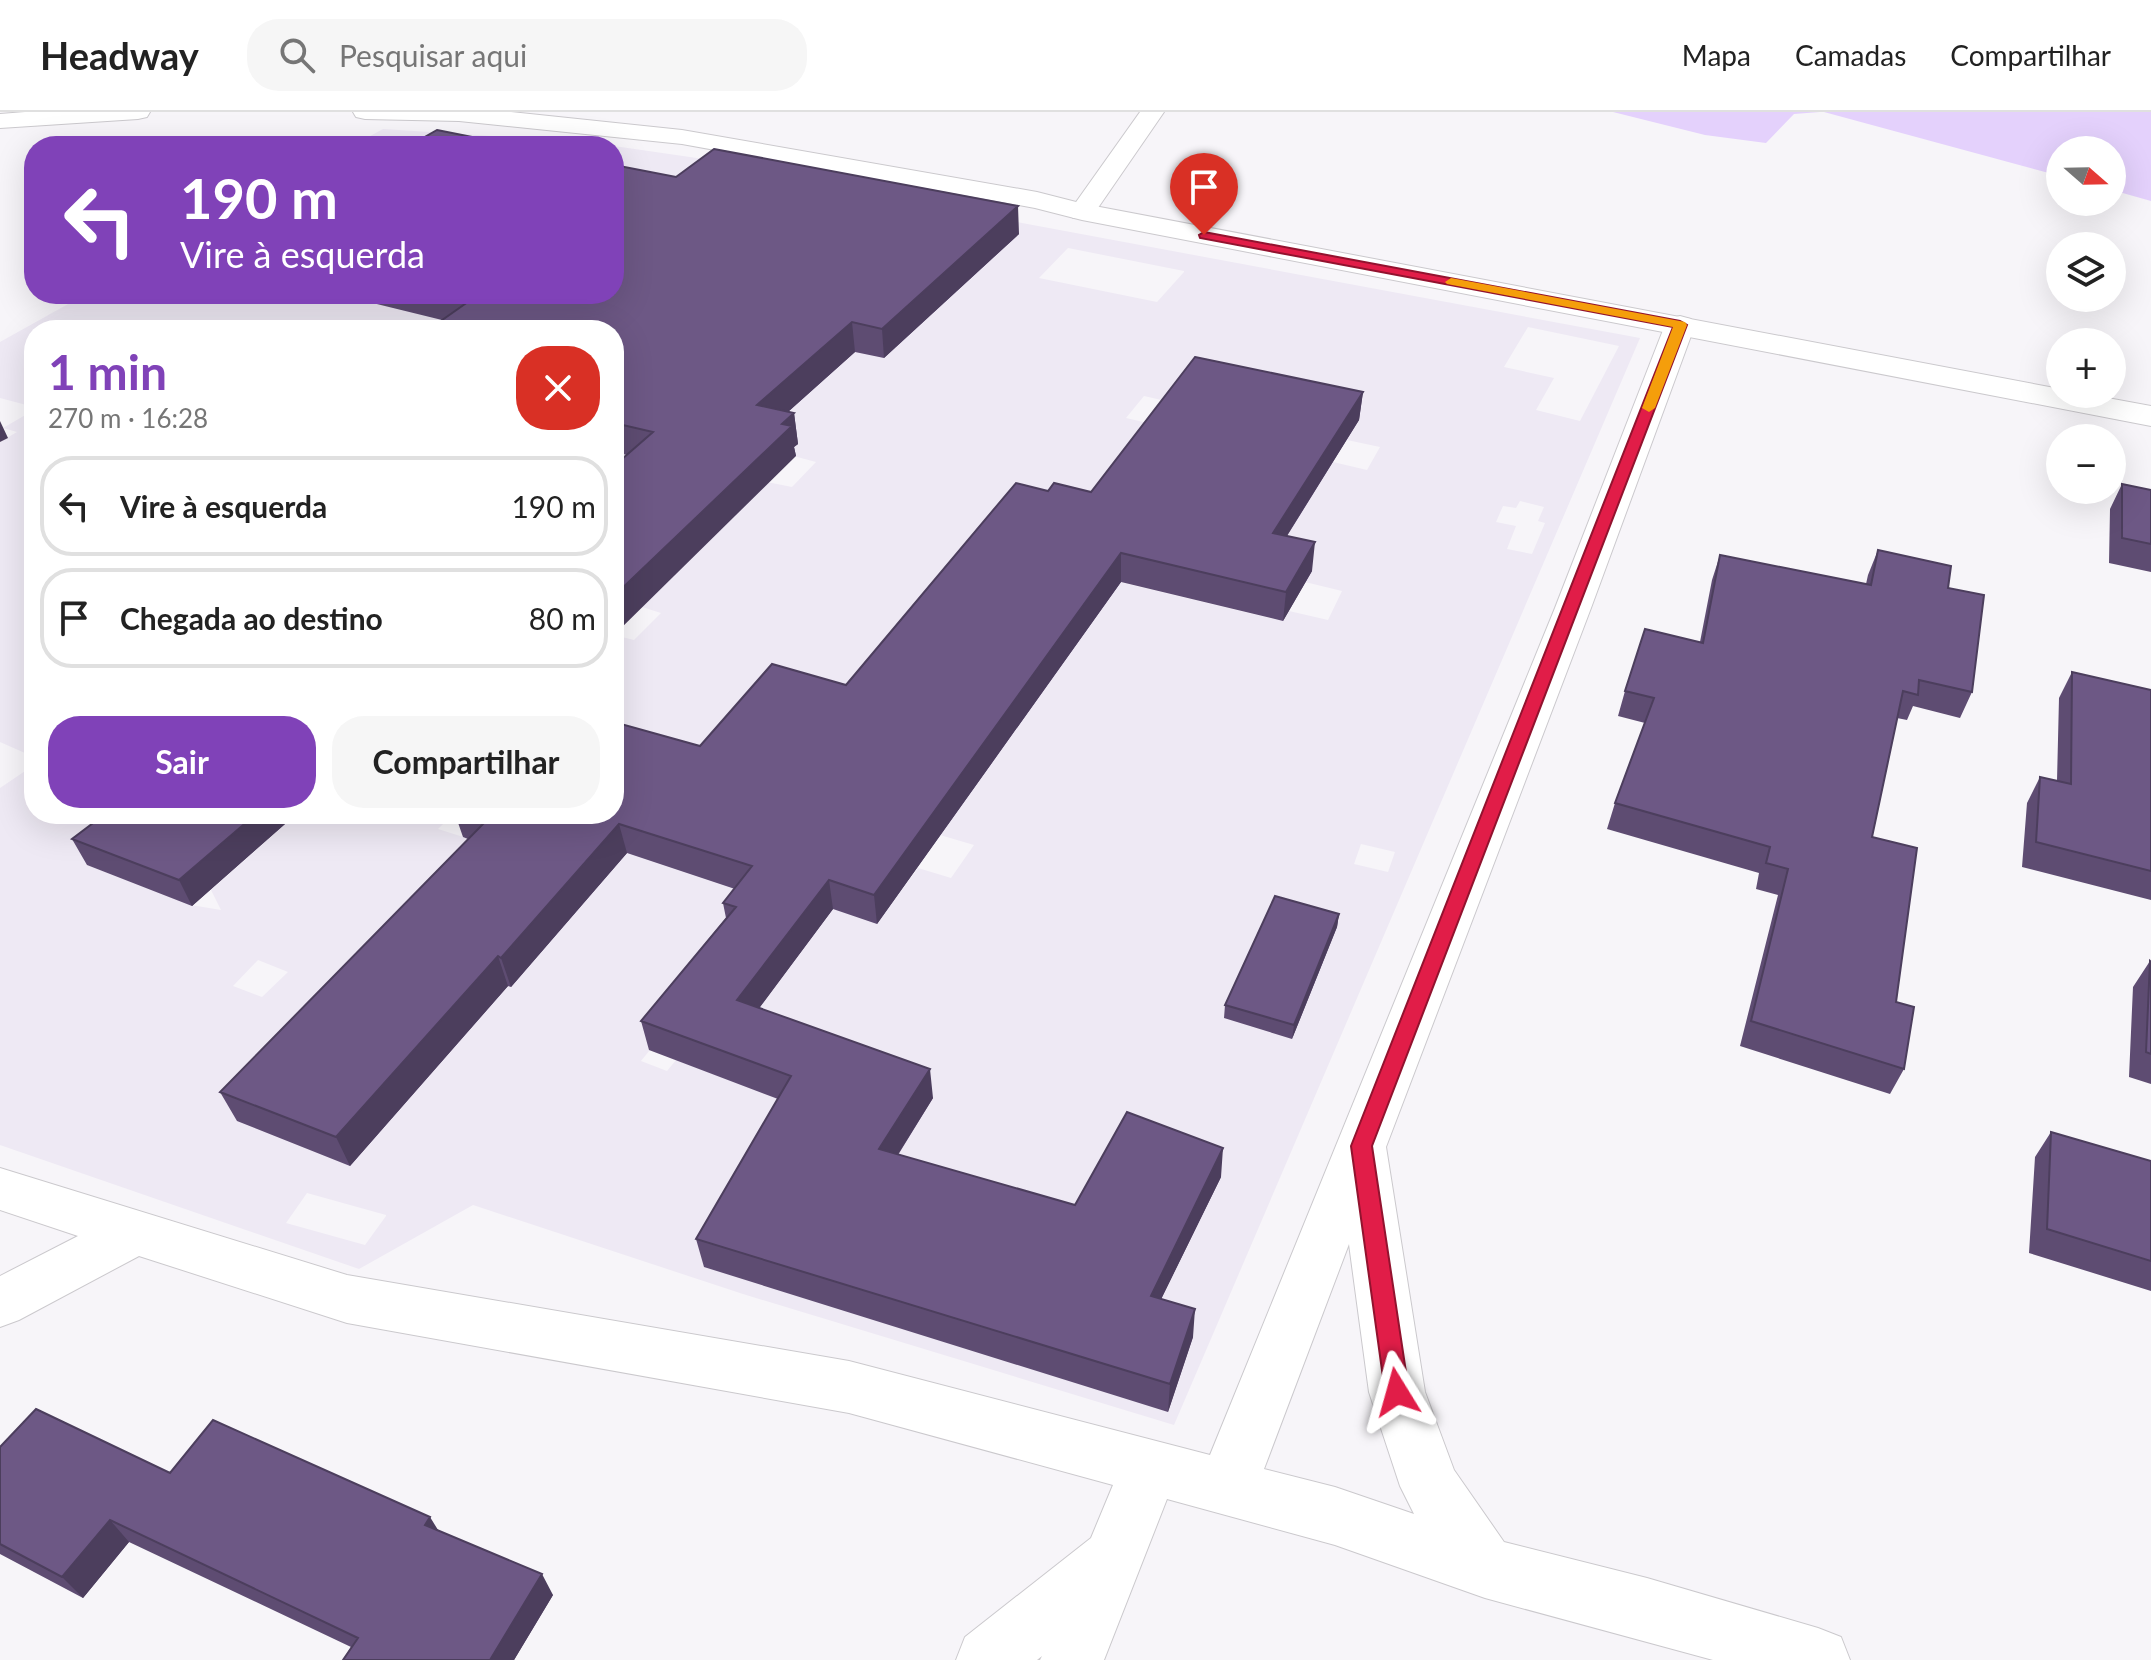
<!DOCTYPE html>
<html lang="pt">
<meta charset="utf-8">
<style>
:root{--surface:#fff;--page:#f6f6f6;--text:#222;--muted:#767676;--line:#e0e0e0;--accent:#8042b8}
body{margin:0;font-family:Lato,sans-serif;background:var(--page);color:var(--text);height:100vh;display:flex;flex-direction:column;font-size:30px;white-space:nowrap}
*{box-sizing:border-box;margin:0}
p{font-size:26px;color:var(--muted)}
.icon{flex:none;width:44px;height:44px;fill:none;stroke:currentColor;stroke-width:2;stroke-linecap:round;stroke-linejoin:round}
.map{position:relative;flex:1;overflow:hidden}
.drawer{position:absolute;left:24px;top:208px;width:600px;height:504px;display:flex;flex-direction:column;background:var(--surface);border-radius:32px;box-shadow:0 8px 32px #0002}
.drawer>*{flex:none}
.banner{position:absolute;left:24px;top:24px;width:600px;height:168px;border-radius:32px;box-shadow:0 8px 32px #0002;background:#8042b8;color:#fff;overflow:hidden}
.needle{width:52px;rotate:110deg}
.controls{position:absolute;left:2046px;top:24px;display:grid;gap:16px}
.controls a{display:grid;place-items:center;width:80px;height:80px;border-radius:50%;background:var(--surface);box-shadow:0 8px 32px #0002;font-size:40px}
.pin{position:absolute;display:grid;place-items:center;width:68px;height:68px;color:#fff;margin:-82px -34px;border-radius:50% 50% 50% 0;rotate:-45deg;box-shadow:0 0 8px #0007}
.pin .icon{rotate:45deg}
.me{position:absolute;width:88px;margin:-44px;rotate:352deg;stroke-linejoin:round;filter:drop-shadow(0 0 6px #0008)}
.turn{display:flex;align-items:center;gap:28px;height:168px;padding:0 24px;font-size:36px}
.turn .icon{width:104px;height:104px;stroke-width:2.5}
.turn b{display:block;font-size:56px;line-height:68px}
.round{display:grid;place-items:center;flex:none;width:84px;height:84px;border-radius:32px;background:var(--page)}
.head{display:flex;align-items:center;justify-content:space-between;height:136px;padding:0 24px}
h1{font-size:48px;font-weight:700;line-height:60px;color:var(--accent)}
.primary-button{display:flex;gap:16px;margin-top:auto;padding:16px 24px}
.primary-button a{flex:1;height:92px;border-radius:32px;background:var(--accent);color:#fff;font-size:32px;font-weight:700;line-height:92px;text-align:center}
.primary-button a+a{background:var(--page);color:var(--text)}
ul{padding:0;list-style:none}
li{display:flex;align-items:center;gap:24px;height:100px;margin:0 16px 12px;padding:0 8px;border:4px solid var(--line);border-radius:32px}
li div{flex:1}
li b{display:block;font-size:30px}
li em{font-style:normal}
header{display:flex;align-items:center;gap:48px;box-sizing:border-box;height:112px;padding:0 40px;background:var(--surface);border-bottom:2px solid var(--line)}
header strong{font-size:38px}
nav{display:flex;gap:44px;margin-inline-start:auto;font-size:28px}
.search{width:560px;height:72px;background:var(--page);display:flex;align-items:center;gap:20px;box-sizing:border-box;padding:0 28px;border-radius:32px;color:var(--muted);font-size:30px}
.map>svg:first-child{display:block}
</style>
<header>
<strong>Headway</strong>
<div class="search"><svg class="icon" aria-label="search" viewBox="0 0 24 24"><circle cx="10" cy="10" r="6"/><path d="M15 15l6 6"/></svg>Pesquisar aqui</div>
<nav><a>Mapa</a><a>Camadas</a><a>Compartilhar</a></nav>
</header>
<div class="map">
<svg width="2151" height="1548" viewBox="0 0 2151 1548">
<rect width="100%" height="100%" fill="#f7f5f9"/>
<path fill="#eee9f4" fill-rule="evenodd" d="M383,17L508,25L613,34H352Z
M614,34L766,56L1022,111L1640,226L1174,1313L743,1182L473,1093L359,1157L0,1033V676L34,653V702H121L87,753L191,793L221,798L211,778L284,713L257,702H453L438,717L498,736L614,702V523L634,528L661,501L642,495L614,421V340L792,375L816,350L786,342L797,331L614,218H34V295L0,286V230L86,182H614ZM1068,136L1184,159V160L1157,190L1039,166ZM1528,215L1619,234L1580,309L1536,298L1554,266L1504,255ZM1144,284L1179,292L1358,307L1347,328L1380,335L1367,358L1333,350L1318,374L1146,336L1161,314L1126,306ZM1520,389L1544,395L1538,409L1545,411L1532,442L1507,437L1516,414L1496,410L1503,394L1516,396ZM1019,446L1311,458L1305,470L1342,479L1328,508L1289,499L1283,509ZM940,723L974,733L951,766L918,756L877,812L843,784H758L714,769ZM1361,732L1395,740L1388,760L1354,752ZM1273,797L1337,815L1292,926ZM258,848L288,860L262,885L233,874ZM684,896L903,1033L676,948L667,959L641,949ZM307,1081L386,1103V1104L365,1133L286,1111Z
M34,298V645L0,630V330L17,320L3,316Z"/>
<path fill="#e4d1fc" d="M1613,0H1820L1794,2L1766,31L1705,23Z
M1824,0H2151V89L2112,78V38H2060V64Z"/>
<g fill="none" stroke-linecap="round" stroke-linejoin="round">
<g stroke="#cbc9cd" stroke-width="2">
<path id="minor" d="M1140,0H1164L1091,106H1073L1069,100Z
M1680,204L1691,207L1695,213L1591,496L1386,1035L1425,1280L1454,1358L1504,1430L1647,1466L1818,1516L1841,1525L1850,1548H1713L1485,1486L1335,1433L1167,1387L1104,1548H1040L1042,1544L1037,1548H956L965,1525L1091,1426L1113,1373L849,1301L347,1211L139,1144L19,1208L0,1215V1164L78,1124L0,1098V1056L347,1163L849,1249L1210,1343L1555,496L1665,213L1669,207ZM1349,1132L1369,1280L1400,1374L1414,1402L1335,1375L1264,1357Z"/>
</g>
<g stroke="#cbc9cd" stroke-width="2">
<path id="secondary" d="M25,0H150L147,5L138,7L0,16V2Z
M353,0H511L682,18L1037,80L1084,92L2060,277V282H2086L2151,294V314L1082,108L1035,96L682,32L459,9L365,7L356,5Z"/>
</g>
<use href="#minor" fill="#fff" fill-rule="evenodd"/>
<use href="#secondary" fill="#fff" fill-rule="evenodd"/>
</g>
<path fill="#5e4c72" d="M676,65L1019,122L884,246L855,240L788,300L794,301L798,332L794,335L796,344L627,343L614,340V218L442,208L336,182H614Z
M1363,280L1359,308L1287,424L1312,459L1283,509L1121,470L877,812L833,797L759,896L933,986L898,1043L1075,1093L1221,1065L1161,1187L1193,1225L1168,1300L704,1155L696,1127L778,987L649,938L641,909L726,806L723,791L735,777L627,741L511,875L508,874L350,1054L237,1009L220,980L468,727L463,725L455,702H614L700,634L846,573L1048,379L1091,380Z
M2122,372L2151,378V460L2109,451L2110,397Z
M1878,438L1948,476L1972,580L1960,606L1913,594L1907,608L1897,606L1872,725L1896,890L1904,957L1890,982L1740,934L1778,783L1756,777L1759,761L1607,717L1615,691L1645,611L1618,604L1625,579L1700,530L1712,468L1720,443L1866,472L1868,463Z
M2072,560L2151,578V788L2022,755L2027,691L2040,665L2057,669L2059,586Z
M105,702H280L285,712L192,794L87,753L72,727Z
M1339,802L1337,815L1292,927L1224,906L1225,893Z
M2150,849L2151,850V972L2129,965L2133,875Z
M2051,1020L2151,1049V1179L2029,1141L2035,1045Z
M0,1335L170,1361L438,1419L553,1483L514,1548H343L351,1535L129,1430L83,1486L0,1442Z"/>
<path fill="#4c3e5d" d="M1018,94L1019,122L884,246L882,217Z
M852,210L855,240L762,323L757,293Z
M1363,280L1359,308L1271,449L1273,421Z
M794,301L798,332L794,335L796,344L614,523V484Z
M0,309L8,326L0,330Z
M1315,430L1312,459L1283,509L1286,480Z
M1121,441V470L877,812L874,783Z
M256,702H280L285,712L192,794L179,768Z
M619,712L627,741L511,875L501,846Z
M829,768L833,797L743,918L737,888Z
M1339,802L1337,815L1292,927L1294,913Z
M498,844L508,874L350,1054L336,1025Z
M930,957L933,986L883,1066L879,1037Z
M1223,1036L1221,1065L1149,1212L1151,1184Z
M1195,1197L1193,1225L1168,1300L1170,1272Z
M430,1405L443,1426L425,1413Z
M110,1408L129,1430L83,1486L62,1465Z
M542,1462L553,1483L514,1548H490Z"/>
<path fill="#6d5885" stroke="#4c3e5d" stroke-width="2" d="M437,18L517,34H409Z
M714,37L1018,94L882,217L852,210L757,293L794,301L782,312L792,314L614,484V354L653,320L614,311V218H428L472,187L449,182H614V53L676,65Z
M1195,245L1363,280L1273,421L1315,430L1286,480L1121,441L874,783L829,768L737,888L930,957L879,1037L1075,1093L1127,1000L1223,1036L1151,1184L1195,1197L1170,1272L696,1127L791,964L641,909L736,795L723,791L752,754L619,712L501,846L498,844L336,1025L220,980L488,707L473,702H614V610L700,634L772,552L846,573L1016,371L1048,379L1054,371L1091,380Z
M2122,372L2151,378V432L2122,426Z
M1878,438L1951,454L1948,476L1984,483L1972,580L1919,568L1918,583L1903,579L1872,725L1917,736L1896,890L1914,895L1904,957L1751,909L1788,757L1766,751L1770,735L1615,691L1654,586L1625,579L1645,517L1703,531L1720,443L1871,473Z
M2072,560L2151,578V759L2036,730L2040,665L2071,672Z
M105,702H256L179,768L72,727Z
M1275,784L1339,802L1294,913L1225,893Z
M2150,849L2151,850V942L2146,940Z
M2051,1020L2151,1049V1149L2047,1117Z
M36,1297L170,1361L213,1308L430,1405L425,1413L542,1462L490,1548H343L358,1526L110,1408L62,1465L0,1432V1335Z"/>
<path fill="#e11d48" stroke="#92132f" stroke-width="2" d="M1204,120L1680,209L1687,213L1372,1034L1409,1280L1405,1288L1397,1291L1388,1288L1385,1280L1351,1034L1673,215L1200,126L1199,123Z"/>
<path fill="#f59e0b" d="M1451,166L1685,210L1687,213L1655,296L1649,300L1642,296L1673,215L1447,172L1445,170Z"/>
</svg>
<div class="controls">
<a><svg class="needle" viewBox="-14 -14 28 28"><path d="M0-13l5 13h-10z" fill="#e53935"/><path d="M0 13l5-13h-10z" fill="#767676"/></svg></a>
<a><svg class="icon" aria-label="layers" viewBox="0 0 24 24"><path d="M12 4l9 5-9 5-9-5zM3 14l9 5 9-5"/></svg></a>
<a>+</a>
<a>−</a>
</div>
<div class="pin" style="left:1204px;top:123px;background:#d93025"><svg class="icon" aria-label="arrive" viewBox="0 0 24 24"><path d="M6 21V4h12l-3 4 3 4H6"/></svg></div>
<svg class="me" style="left:1397px;top:1280px" viewBox="-20 -20 40 40"><path d="M0-17L14 15 0 8-14 15z" fill="#e11d48" stroke="#fff" stroke-width="4"/></svg>
<div class="banner">
<div class="turn"><svg class="icon" aria-label="left" viewBox="0 0 24 24"><path d="M17 20v-9H6M10 6l-5 5 5 5"/></svg><div><b>190 m</b>Vire à esquerda</div></div>
</div>
<section class="drawer">
<div class="head"><div><h1>1 min</h1><p>270 m · 16:28</p></div><a class="round" style="background:#d93025;color:#fff"><svg class="icon" aria-label="close" viewBox="0 0 24 24"><path d="M6 6l12 12M18 6L6 18"/></svg></a></div>
<ul>
<li><svg class="icon" aria-label="left" viewBox="0 0 24 24"><path d="M17 20v-9H6M10 6l-5 5 5 5"/></svg><div><b>Vire à esquerda</b></div><em>190 m</em></li>
<li><svg class="icon" aria-label="arrive" viewBox="0 0 24 24"><path d="M6 21V4h12l-3 4 3 4H6"/></svg><div><b>Chegada ao destino</b></div><em>80 m</em></li>
</ul>
<div class="primary-button"><a>Sair</a><a>Compartilhar</a></div>
</section>
</div>
